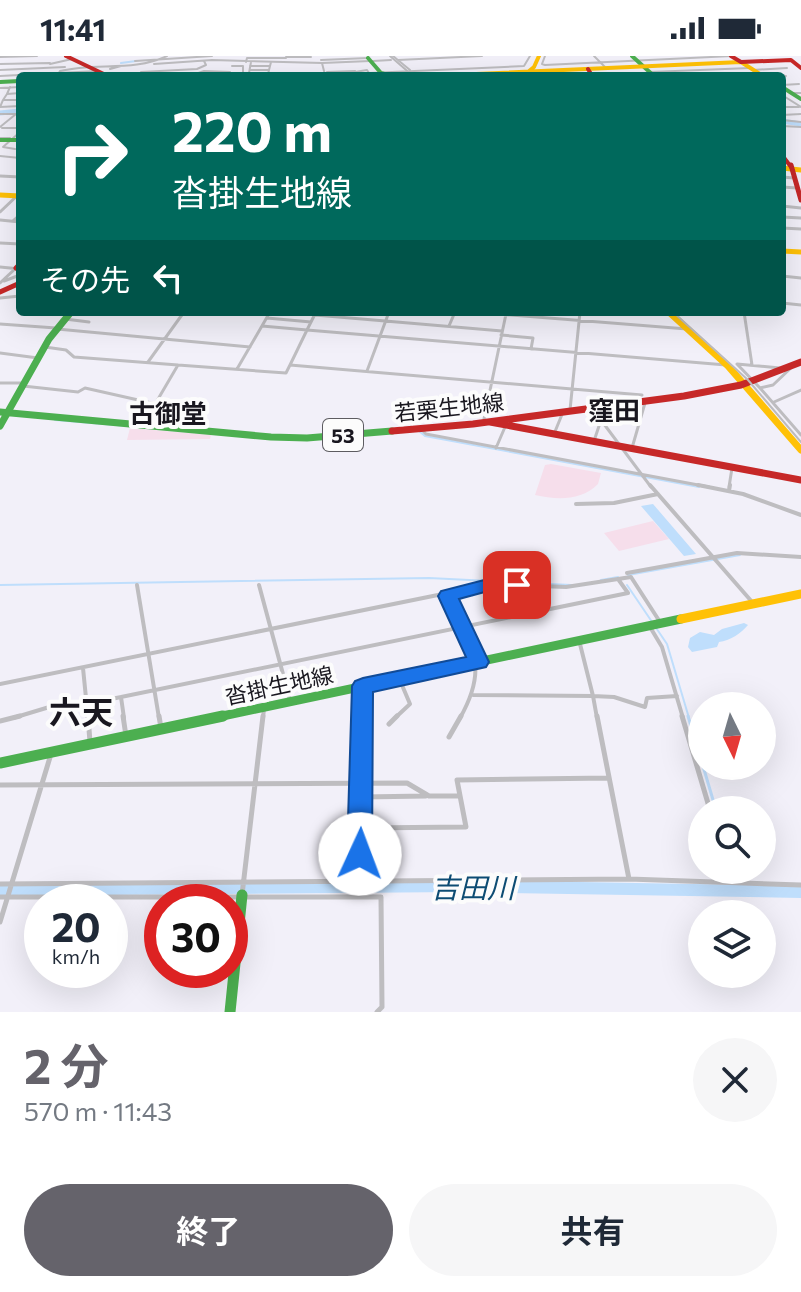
<!DOCTYPE html>
<html lang="ja">
<meta charset="utf-8">
<style>
:root{--surface:#fff;--page:#f6f6f7;--text:#1f2937;--muted:#747a83;--accent:#65636b}
body{margin:0;font-family:Commissioner,"Noto Sans JP",sans-serif;background:var(--page);color:var(--text);height:100vh;display:flex;flex-direction:column;font-size:30px;white-space:nowrap}
*{box-sizing:border-box;margin:0}
p{font-size:26px;color:var(--muted)}
.icon{flex:none;width:44px;height:44px;fill:none;stroke:currentColor;stroke-width:2;stroke-linecap:round;stroke-linejoin:round}
.map{position:relative;height:956px;overflow:hidden}
.sheet{display:flex;flex-direction:column;background:var(--surface);flex:1}
.sheet>*{flex:none}
.banner{position:absolute;left:16px;top:16px;width:770px;height:244px;border-radius:8px;box-shadow:0 8px 32px #0002;background:#00695c;color:#fff;overflow:hidden}
.needle{width:52px;rotate:175deg}
.fabs{position:absolute;left:688px;top:636px;display:grid;gap:16px}
.fabs a{display:grid;place-items:center;width:88px;height:88px;border-radius:50%;background:var(--surface);box-shadow:0 8px 32px #0002;font-size:40px}
.speed{position:absolute;left:24px;top:828px;display:flex;gap:16px;font-size:40px;font-weight:700;text-align:center}
.speed>*{display:grid;place-content:center;width:104px;height:104px;border-radius:50%;background:var(--surface);box-shadow:0 8px 32px #0002;line-height:1}
.speed small{font-size:20px;font-weight:400}
.speed .limit{border:12px solid #d22;background:#fff;color:#111}
.pin{position:absolute;display:grid;place-items:center;width:68px;height:68px;color:#fff;margin:-34px;border-radius:16px;box-shadow:0 4px 12px #0006}
.me{position:absolute;width:88px;margin:-44px;rotate:2deg;stroke-linejoin:round;filter:drop-shadow(0 0 6px #0008)}
.turn{display:flex;align-items:center;gap:28px;height:168px;padding:0 24px;font-size:36px}
.turn .icon{width:104px;height:104px;stroke-width:2.5}
.turn b{display:block;font-size:56px;line-height:68px}
.then{display:flex;align-items:center;height:76px;padding:0 24px;background:#0003;gap:16px;font-size:30px}
.round{display:grid;place-items:center;flex:none;width:84px;height:84px;border-radius:42px;background:var(--page)}
.overview{display:flex;align-items:center;justify-content:space-between;height:136px;padding:0 24px}
h1{font-size:48px;font-weight:700;line-height:60px;color:var(--accent)}
.primary-button{display:flex;gap:16px;margin-top:auto;padding:16px 24px}
.primary-button a{flex:1;height:92px;border-radius:48px;background:var(--accent);color:#fff;font-size:32px;font-weight:700;line-height:92px;text-align:center}
.primary-button a+a{background:var(--page);color:var(--text)}
.status{display:flex;justify-content:space-between;align-items:center;height:56px;padding:0 40px;background:var(--surface);direction:ltr}
.status svg{height:22px;fill:currentColor}
.map>svg:first-child{display:block}
</style>
<div class="status"><b>11:41</b><svg viewBox="0 0 49 12"><path d="M0 12V9h3v3zM5 12V6h3v6zM10 12V3h3v9zM15 12V0h3v12zM26 1h20v11H26zM47 4h2v5h-2z"/></svg></div>
<div class="map">
<svg width="801" height="956" viewBox="0 0 801 956">
<rect width="100%" height="100%" fill="#f2f0f9"/>
<path fill="#f6deeb" d="M130,372L211,379L210,383L127,384Z
M551,408L601,417L598,428C581,445 557,444 535,439L545,409Z
M653,465L669,483L619,495L604,477Z"/>
<path fill="#bfdefc" d="M653,448L696,498L684,500L641,450Z
M744,567L748,569C741,577 730,585 719,586L717,591L692,596L688,591L690,582L700,576L714,579L722,573Z"/>
<g fill="none" stroke-linecap="round" stroke-linejoin="round">
<path stroke="#bfdefc" stroke-width="2" d="M121,7L136,5
M55,364L297,384
M419,375L425,380L699,431
M628,519L740,499
M601,524L618,521
M0,529L429,522L571,529
M627,529L667,588L689,662"/>
<path stroke="#bfdefc" stroke-width="3" d="M688,660L702,707
M703,710L716,754
M732,814L738,833"/>
<path stroke="#bfdefc" stroke-width="5" d="M0,57L20,55
M782,65L801,68"/>
<path stroke="#bfdefc" stroke-width="12" d="M0,834L458,830L801,836"/>
<path stroke="#bebdc0" stroke-width="2" d="M393,0L410,14
M545,0L542,8L545,9L732,0
M594,0L606,12
M286,1H311
M321,4L368,2
M398,4L482,0
M135,5L212,0
M373,5L391,4
M246,6L247,2H286
M251,6L249,17L268,18L271,6
M0,8L50,7
M50,8L72,3
M154,8L212,4L322,7
M250,10H270
M110,13L121,10
M0,14L65,11
M250,14H269
M753,14L787,12
M141,16L197,13L206,9L204,5
M327,16L355,15
M355,16L367,14L369,17
M650,16L750,12
M229,18H243V10H232
M93,19H105
M325,19L322,7L370,5
M0,20L98,15
M57,20L60,15C96,6 133,16 167,0
M190,20L204,15L230,16
M302,20L524,10L530,0
M710,20L749,18
M763,20H786
M782,29L799,28
M10,31L7,38L20,37
M0,32L20,31
M791,37H801
M7,38L3,44H20
M782,39L801,51
M3,44L0,51L20,50
M782,51H799
M0,58H20
M782,59L801,58
M782,64L801,66
M782,70L801,71
M0,71L16,58
M2,72H20
M0,82H10
M15,93L3,91L20,76
M0,100L20,102"/>
<path stroke="#bebdc0" stroke-width="3" d="M0,120L20,121
M782,121L794,122
M782,131L797,132
M782,150L801,152
M0,156L20,137
M782,161L801,162
M0,164L20,166
M13,165L20,159
M782,172L801,173
M0,187L20,188
M0,211L20,213
M782,220L801,222
M4,225L20,219
M0,227L16,212
M0,242L20,240
M782,247L801,249
M316,256L307,274L726,309
M473,256L687,273
M744,256L752,309
M315,259L502,275
M267,262L311,266
M65,263L89,266
M0,268L56,272
M262,270L307,274L290,309
M449,270L455,256
M57,273L250,291
M501,279L533,282L531,293
M45,291L66,294L74,301L178,309
M0,297L38,302
M148,306L184,256
M793,310L773,329L760,332L801,379
M237,313L270,256
M367,315L389,256
M0,327H25
M23,330L78,336L85,332L156,348
M760,332L737,308L780,312
M774,346L801,334
M592,352L651,431
M570,354L580,256
M487,365L484,363L506,258
M144,367L178,309L286,317L290,309L642,339
M421,373L426,378L709,431
M554,378L563,356
M594,385L600,367
M496,392L505,371
M632,392L645,347
M729,431L732,412"/>
<path stroke="#bebdc0" stroke-width="4" d="M650,429L753,547
M698,429L743,438L801,459
M729,435L730,429
M576,448L614,447L658,438
M627,517L737,497L801,501
M631,521L660,566
M137,529L159,662
M259,529L290,644
M448,540C471,591 490,609 460,662
M650,571L662,591L683,662
M83,612L88,662
M0,628L492,528L566,531L631,521
M473,639L593,640L579,584
M121,641L124,662
M13,662L56,649L87,648L628,537L618,523
M263,662L264,653
M362,662L363,631
M395,662L410,648L399,622
M597,662L593,640L614,641L645,651L647,642L677,640"/>
<path stroke="#bebdc0" stroke-width="5" d="M88,660L90,686
M123,660L126,680
M159,660L161,672
M597,660L629,823
M682,660L710,754
M0,665L20,660
M389,668L397,660
M449,681L461,660
M0,729L407,727L429,740H458
M362,741L426,740
M361,772L466,771L457,724L609,722
M727,814L730,825
M0,828L629,823L801,829
M242,839L263,660
M0,841H381L382,951L377,956
M359,841L362,660
M0,866L51,698"/>
<path stroke="#4caf50" stroke-width="4" d="M632,0L654,20
M368,2L381,17L391,20
M0,26L20,25
M782,31L801,43
M0,84H20"/>
<path stroke="#4caf50" stroke-width="7" d="M0,356L271,381L307,382L392,375
M0,370L49,283L71,256"/>
<path stroke="#4caf50" stroke-width="9" d="M213,662L681,563"/>
<path stroke="#4caf50" stroke-width="11" d="M0,707L223,660
M230,956L242,839"/>
<path stroke="#ffc107" stroke-width="4" d="M431,20L741,6L763,20
M523,20L534,11L539,0"/>
<path stroke="#ffc107" stroke-width="5" d="M782,112L801,114
M0,139L20,140
M782,195L801,196"/>
<path stroke="#ffc107" stroke-width="7" d="M669,256L728,310L801,394"/>
<path stroke="#ffc107" stroke-width="9" d="M681,563L801,538"/>
<path stroke="#c62828" stroke-width="4" d="M66,0L108,20
M731,0L741,6L791,4L801,12
M566,20L591,18L588,13
M782,99L791,111"/>
<path stroke="#c62828" stroke-width="5" d="M791,109L801,144
M16,212L20,208
M0,236L20,227"/>
<path stroke="#c62828" stroke-width="7" d="M490,366L801,424
M392,375L473,368L684,340L741,329L801,306"/>
<path stroke="#bcbbbe" stroke-width="2" d="M390,0L413,20
M0,1L37,0
M673,256L748,324L801,386"/>
</g>
<path fill="#1a73e8" stroke="#114b97" stroke-width="2" d="M492,522L517,523L526,529L517,535L492,534L459,543L489,606L486,611L373,636L372,798L369,805L360,809L351,805L347,798L352,630L355,625L363,622L466,601L438,540L441,535Z"/>
<g text-anchor="middle" dominant-baseline="central" stroke-width="8" stroke-linejoin="round" paint-order="stroke">
<rect fill="#fcfcfc" stroke="#5d5c61" stroke-width="2" x="323" y="363" width="40" height="32" rx="6"/>
<g font-size="20" font-weight="bold" fill="#19171f">
<text x="343" y="379">53</text>
</g>
<g font-size="22" fill="#19171f" stroke="#fcfcfc">
<text transform="translate(449 351) rotate(-6)">若栗生地線</text>
<text transform="translate(279 629) rotate(-12)">沓掛生地線</text>
</g>
<g font-size="26" font-weight="bold" fill="#19171f" stroke="#fcfcfc">
<text x="614" y="353">窪田</text>
<text x="168" y="356">古御堂</text>
</g>
<g font-size="28" font-style="italic" fill="#0d4c73" stroke="#fcfcfc">
<text x="473" y="831">吉田川</text>
</g>
<g font-size="32" font-weight="bold" fill="#19171f" stroke="#fcfcfc">
<text x="81" y="655">六天</text>
</g>
</g>
</svg>
<div class="fabs">
<a><svg class="needle" viewBox="-14 -14 28 28"><path d="M0-13l5 13h-10z" fill="#e53935"/><path d="M0 13l5-13h-10z" fill="#747a83"/></svg></a>
<a><svg class="icon" aria-label="search" viewBox="0 0 24 24"><circle cx="10" cy="10" r="6"/><path d="M15 15l6 6"/></svg></a>
<a><svg class="icon" aria-label="layers" viewBox="0 0 24 24"><path d="M12 4l9 5-9 5-9-5zM3 14l9 5 9-5"/></svg></a>
</div>
<div class="speed"><div>20<small>km/h</small></div><div class="limit">30</div></div>
<div class="pin" style="left:517px;top:529px;background:#d93025"><svg class="icon" aria-label="arrive" viewBox="0 0 24 24"><path d="M6 21V4h12l-3 4 3 4H6"/></svg></div>
<svg class="me" style="left:360px;top:798px" viewBox="-20 -20 40 40"><circle r="19" fill="#fff"/><path d="M0-13L10 11 0 6-10 11z" fill="#1a73e8"/></svg>
<div class="banner">
<div class="turn"><svg class="icon" aria-label="right" viewBox="0 0 24 24"><path d="M7 20v-9h11M14 6l5 5-5 5"/></svg><div><b>220 m</b>沓掛生地線</div></div>
<div class="then">その先<svg class="icon" aria-label="left" viewBox="0 0 24 24"><path d="M17 20v-9H6M10 6l-5 5 5 5"/></svg></div>
</div>
</div>
<section class="sheet">
<div class="overview"><div><h1>2 分</h1><p>570 m · 11:43</p></div><a class="round"><svg class="icon" aria-label="close" viewBox="0 0 24 24"><path d="M6 6l12 12M18 6L6 18"/></svg></a></div>
<div class="primary-button"><a>終了</a><a>共有</a></div>
</section>
